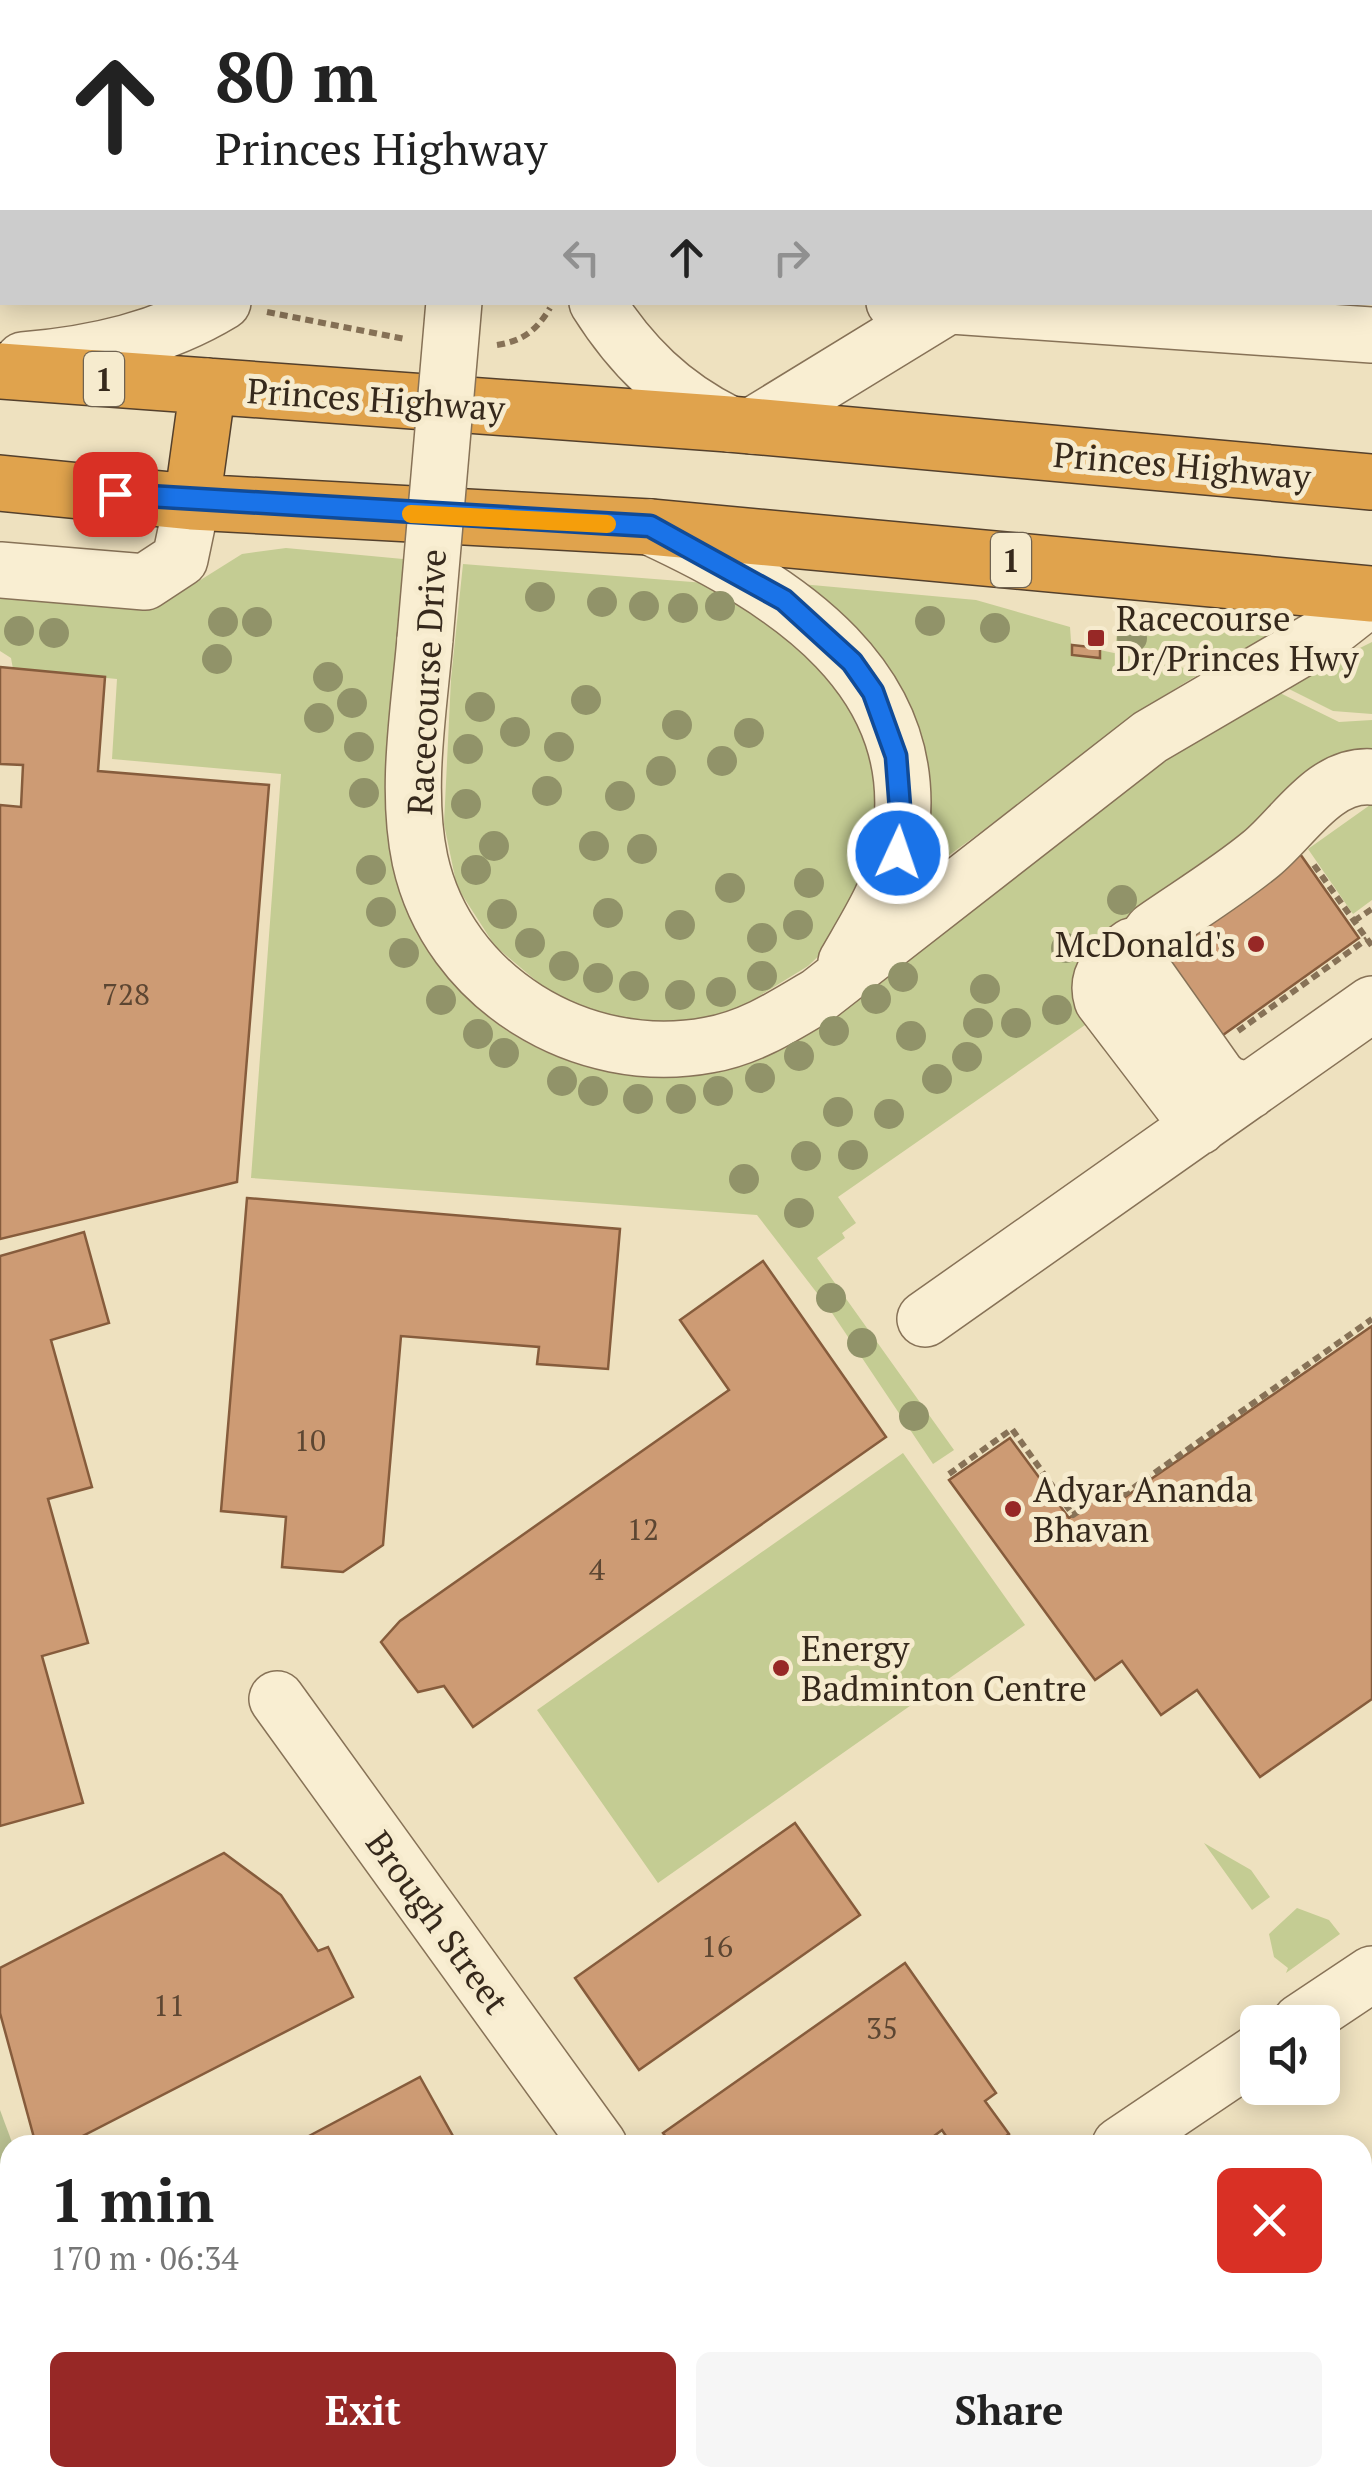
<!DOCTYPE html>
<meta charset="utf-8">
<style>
:root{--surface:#fff;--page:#f6f6f6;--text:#222;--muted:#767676;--accent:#972826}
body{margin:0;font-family:"PT Serif",serif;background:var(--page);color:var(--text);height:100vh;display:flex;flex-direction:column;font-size:38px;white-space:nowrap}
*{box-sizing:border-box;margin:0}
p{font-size:32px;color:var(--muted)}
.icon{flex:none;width:55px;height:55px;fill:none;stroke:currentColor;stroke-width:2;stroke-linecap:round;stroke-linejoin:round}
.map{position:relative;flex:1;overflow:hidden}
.side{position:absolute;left:0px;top:2135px;width:1372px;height:352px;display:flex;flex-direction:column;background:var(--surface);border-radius:30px 30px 0 0;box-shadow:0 5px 25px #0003}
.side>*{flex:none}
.banner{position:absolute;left:0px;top:0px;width:1372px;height:305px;box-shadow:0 5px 25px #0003;background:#fff;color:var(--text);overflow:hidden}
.fabs{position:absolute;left:1240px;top:2005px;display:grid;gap:20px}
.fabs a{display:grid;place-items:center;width:100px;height:100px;border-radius:15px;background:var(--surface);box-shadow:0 5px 25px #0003;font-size:50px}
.pin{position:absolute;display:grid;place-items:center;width:85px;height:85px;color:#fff;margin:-42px;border-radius:20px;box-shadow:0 5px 15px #0006}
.me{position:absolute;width:110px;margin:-55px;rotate:3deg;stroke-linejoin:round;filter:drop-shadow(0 0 8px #0008)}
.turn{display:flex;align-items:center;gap:35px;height:210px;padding:0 50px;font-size:45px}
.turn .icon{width:130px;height:130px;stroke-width:2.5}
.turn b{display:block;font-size:70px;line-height:85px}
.lanes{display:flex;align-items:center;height:95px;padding:0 50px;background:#0003;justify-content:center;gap:50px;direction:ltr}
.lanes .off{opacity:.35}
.round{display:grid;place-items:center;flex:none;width:105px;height:105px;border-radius:15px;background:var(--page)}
.overview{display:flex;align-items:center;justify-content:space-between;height:170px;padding:0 50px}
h1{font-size:60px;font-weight:700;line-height:75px}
.button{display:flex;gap:20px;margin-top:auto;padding:20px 50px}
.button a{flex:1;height:115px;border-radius:15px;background:var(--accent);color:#fff;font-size:40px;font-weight:700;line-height:115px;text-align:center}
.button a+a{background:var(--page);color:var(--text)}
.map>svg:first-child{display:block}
</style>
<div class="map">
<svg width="1372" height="2486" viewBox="0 0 1372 2486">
<rect width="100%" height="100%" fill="#eee1bf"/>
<path fill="#c4cc93" d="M0,0H623V2H2V238Z
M286,548L403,559L394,863C439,1054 640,1129 807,1035L1156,764L1276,691L1339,722L1372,720V765L1110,1045L1103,1049L1085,1025L838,1197L856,1223L842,1233L845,1238L817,1258L954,1450L933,1464L830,1310L757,1215L251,1178L281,774L112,759L117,679L13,669L11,658L0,651V589L167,601L242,554Z
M463,564L718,584L829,661L878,763L877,850L825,950L808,966L735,1011L677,1023L613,1019L553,995L495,946L457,887L444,824L451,679Z
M790,583L976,600L1070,627L1072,655L1099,658L1100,650L1203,672C1106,727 1023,805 931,868L925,866Z
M1233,623L1286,628L1214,664L1116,642L1117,633Z
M1372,642V714L1333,711L1283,686Z
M1372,796V900L1353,914L1308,849L1370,805Z
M903,1453L1025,1625L658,1883L537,1710Z
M1204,1843L1251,1870L1270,1897L1252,1910Z
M1297,1908L1329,1920L1340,1934L1286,1973L1288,1968L1274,1957L1269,1934Z"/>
<path fill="#bac192" d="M0,2110L13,2145L4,2486H0Z"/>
<path fill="#cd9b74" stroke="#865c3c" stroke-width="2.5" d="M1099,0H1198L1208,2H1098Z
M1370,119H1372V266H1370Z
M1072,645L1100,648V658L1072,655Z
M0,667L105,677L98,771L269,785L237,1182L0,1239V805L21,807L23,765L0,764Z
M1291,841L1359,938L1216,1040L1156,956Z
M247,1198L620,1229L608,1369L537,1364L539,1347L401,1336L383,1545L343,1572L282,1567L286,1517L221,1511Z
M84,1232L109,1323L51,1340L92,1487L48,1499L88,1643L42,1656L83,1803L0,1826V1256Z
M763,1261L886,1437L473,1727L444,1686L418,1692L381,1642L400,1621L729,1390L680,1320Z
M1372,1326V1699L1260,1777L1197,1690L1161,1715L1122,1661L1095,1680L949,1480L1010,1438L1069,1518L1106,1492L1115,1504Z
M795,1823L860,1915L639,2070L575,1978Z
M224,1853L281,1895L318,1951L328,1947L353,1997L77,2139L81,2145H36L0,2013V1968Z
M905,1963L996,2093L985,2101L1009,2134L993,2145H952L942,2130L922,2145H672L663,2133Z
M420,2077L458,2145H292Z
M1372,2384V2486H1237L1231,2478H1362V2391Z
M48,2478H453L437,2486H47Z
M912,2478H1213L1218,2486H918Z"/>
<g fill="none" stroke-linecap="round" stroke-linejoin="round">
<g stroke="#877257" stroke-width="58">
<path id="minor" d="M365,2V0
M476,2V0
M583,2L584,0
M1305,2V0
M597,302C631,356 672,396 729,424
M894,302L1372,335
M23,360C94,354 162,339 223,302
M752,426L948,306
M650,527C782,588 932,679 898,851C890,890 866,927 846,962
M0,570L145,582L180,559L192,502
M425,639C419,710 405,789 420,860C448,988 582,1069 709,1045C750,1038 784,1016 819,995L1150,737L1321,637L1372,597
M1132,946C1113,959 1094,974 1102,1000L1199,1127
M1249,1091L1227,1084L1218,1076L1141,967L1140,947L1153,930C1189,905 1227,882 1261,854C1294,827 1324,773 1372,777
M925,1319L1372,1004
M277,1699L599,2145
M1300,2022L1372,1974
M1120,2145L1258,2052
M827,2478L833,2486"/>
</g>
<g stroke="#54402c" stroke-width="58">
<path id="highway" d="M0,371L729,424L1372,482
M0,483L192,502L650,527L1372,594
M192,502L208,386"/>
</g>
<path stroke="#877257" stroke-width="6" stroke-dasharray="8 5" stroke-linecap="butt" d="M0,272L2,273
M267,312L405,339
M497,345C523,341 537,330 550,308
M1314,865L1372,946
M1354,921L1372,909
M1238,1031L1367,939
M949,1474L1012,1429L1073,1515L1112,1488L1119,1498L1372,1319"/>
<use href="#minor" stroke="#f9eed2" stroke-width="55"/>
<use href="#highway" stroke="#e0a34d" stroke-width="55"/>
<g stroke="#877257" stroke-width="58" stroke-linecap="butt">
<path id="minor-bridge" d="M425,639L454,302"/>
</g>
<use href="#minor-bridge" stroke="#f9eed2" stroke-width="55"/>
</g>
<g fill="#919369">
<circle cx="540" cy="597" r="15"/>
<circle cx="602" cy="602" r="15"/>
<circle cx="644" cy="606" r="15"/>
<circle cx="720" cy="606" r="15"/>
<circle cx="683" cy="608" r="15"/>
<circle cx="930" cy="621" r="15"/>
<circle cx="223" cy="622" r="15"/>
<circle cx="257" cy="622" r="15"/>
<circle cx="995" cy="628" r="15"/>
<circle cx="19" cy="631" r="15"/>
<circle cx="54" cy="633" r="15"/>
<circle cx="1132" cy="638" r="15"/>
<circle cx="217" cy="659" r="15"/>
<circle cx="328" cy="677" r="15"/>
<circle cx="586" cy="700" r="15"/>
<circle cx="352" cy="703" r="15"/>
<circle cx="480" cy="707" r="15"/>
<circle cx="319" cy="718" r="15"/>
<circle cx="677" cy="725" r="15"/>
<circle cx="515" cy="732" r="15"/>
<circle cx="749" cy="733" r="15"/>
<circle cx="359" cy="747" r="15"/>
<circle cx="559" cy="747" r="15"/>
<circle cx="468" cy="749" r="15"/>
<circle cx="722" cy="761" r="15"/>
<circle cx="661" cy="771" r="15"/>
<circle cx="547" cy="791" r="15"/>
<circle cx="364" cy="793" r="15"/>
<circle cx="620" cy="796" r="15"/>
<circle cx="466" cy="804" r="15"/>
<circle cx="494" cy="846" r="15"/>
<circle cx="594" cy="846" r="15"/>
<circle cx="642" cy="849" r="15"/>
<circle cx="371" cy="870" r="15"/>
<circle cx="476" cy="870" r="15"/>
<circle cx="809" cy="883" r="15"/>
<circle cx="730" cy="888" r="15"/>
<circle cx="1122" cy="900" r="15"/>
<circle cx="381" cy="912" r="15"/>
<circle cx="608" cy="913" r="15"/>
<circle cx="502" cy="914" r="15"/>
<circle cx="680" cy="925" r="15"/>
<circle cx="798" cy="925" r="15"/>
<circle cx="762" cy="938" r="15"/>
<circle cx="530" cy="943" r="15"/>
<circle cx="1066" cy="948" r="15"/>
<circle cx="404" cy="953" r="15"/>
<circle cx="564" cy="966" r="15"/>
<circle cx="762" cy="976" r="15"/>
<circle cx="903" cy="977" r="15"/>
<circle cx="598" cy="978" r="15"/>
<circle cx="634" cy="986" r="15"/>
<circle cx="985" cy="989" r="15"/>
<circle cx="721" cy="992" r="15"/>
<circle cx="680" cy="995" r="15"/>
<circle cx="876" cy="999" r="15"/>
<circle cx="441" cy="1000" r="15"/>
<circle cx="1057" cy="1010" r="15"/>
<circle cx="978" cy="1023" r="15"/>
<circle cx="1016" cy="1023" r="15"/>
<circle cx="834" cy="1031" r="15"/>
<circle cx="478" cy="1034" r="15"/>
<circle cx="911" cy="1036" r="15"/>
<circle cx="504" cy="1053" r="15"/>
<circle cx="799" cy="1056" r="15"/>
<circle cx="967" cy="1057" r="15"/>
<circle cx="760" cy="1078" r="15"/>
<circle cx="937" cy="1079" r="15"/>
<circle cx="562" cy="1081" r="15"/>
<circle cx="593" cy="1091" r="15"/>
<circle cx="718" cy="1091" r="15"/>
<circle cx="638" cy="1099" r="15"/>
<circle cx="681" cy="1099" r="15"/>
<circle cx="838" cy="1112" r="15"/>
<circle cx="889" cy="1114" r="15"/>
<circle cx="853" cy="1155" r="15"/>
<circle cx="806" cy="1156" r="15"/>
<circle cx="744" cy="1179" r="15"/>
<circle cx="799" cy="1213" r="15"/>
<circle cx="831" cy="1298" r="15"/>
<circle cx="862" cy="1343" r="15"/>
<circle cx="914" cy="1416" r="15"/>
</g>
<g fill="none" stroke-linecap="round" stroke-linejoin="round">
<g stroke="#114b97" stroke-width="25">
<path id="route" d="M115,494L650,526L784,600L852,662L873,692L896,756L901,821L898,853"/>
</g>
<use href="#route" stroke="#1a73e8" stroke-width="18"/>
<path stroke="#f59e0b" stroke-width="18" d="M411,514L607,524"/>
</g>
<g fill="#972826" stroke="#f6ebce" stroke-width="4">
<rect x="1086" y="628" width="20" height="20" rx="5"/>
<circle cx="1256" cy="944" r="10"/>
<circle cx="1013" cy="1509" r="10"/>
<circle cx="781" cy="1668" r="10"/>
</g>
<g text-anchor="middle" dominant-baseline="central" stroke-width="10" stroke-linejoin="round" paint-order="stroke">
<g font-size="30" fill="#5c4632">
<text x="126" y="994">728</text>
<text x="310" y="1440">10</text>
<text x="643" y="1529">12</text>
<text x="597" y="1569">4</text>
<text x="717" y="1946">16</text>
<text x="169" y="2005">11</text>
<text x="882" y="2028">35</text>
</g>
<g fill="#f6ebce" stroke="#706351" stroke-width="2.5">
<rect x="84" y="352" width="40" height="54" rx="8"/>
<rect x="991" y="533" width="40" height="54" rx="8"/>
</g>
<g font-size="32" font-weight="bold" fill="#36291c">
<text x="104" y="379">1</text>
<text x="1011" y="560">1</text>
</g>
<g font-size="35" fill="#36291c" stroke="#f6ebce">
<text transform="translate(376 399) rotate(4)">Princes Highway</text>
<text transform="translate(1182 465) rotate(5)">Princes Highway</text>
<text transform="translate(426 682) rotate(-87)">Racecourse Drive</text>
<text transform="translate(438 1922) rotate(54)">Brough Street</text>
</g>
<g font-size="35" fill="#36291c" stroke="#f6ebce" text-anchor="start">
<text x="1116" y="618">Racecourse<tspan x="1116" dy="40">Dr/Princes Hwy</tspan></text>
<text x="1236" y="944" text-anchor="end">McDonald's</text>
<text x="1033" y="1489">Adyar Ananda<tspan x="1033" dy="40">Bhavan</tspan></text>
<text x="801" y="1648">Energy<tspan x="801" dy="40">Badminton Centre</tspan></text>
</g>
</g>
</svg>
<div class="fabs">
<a><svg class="icon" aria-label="sound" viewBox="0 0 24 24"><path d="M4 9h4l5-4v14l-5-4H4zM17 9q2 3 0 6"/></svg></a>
</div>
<div class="pin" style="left:115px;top:494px;background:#d93025"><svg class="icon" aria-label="arrive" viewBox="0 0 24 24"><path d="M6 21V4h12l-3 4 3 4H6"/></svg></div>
<svg class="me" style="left:898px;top:853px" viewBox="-20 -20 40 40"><circle r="17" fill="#1a73e8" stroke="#fff" stroke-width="3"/><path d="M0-11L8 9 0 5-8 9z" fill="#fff"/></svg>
<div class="banner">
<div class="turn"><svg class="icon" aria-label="ahead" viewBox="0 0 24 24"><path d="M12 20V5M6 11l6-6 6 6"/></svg><div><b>80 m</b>Princes Highway</div></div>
<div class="lanes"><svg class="icon off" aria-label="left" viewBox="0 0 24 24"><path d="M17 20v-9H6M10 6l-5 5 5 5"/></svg><svg class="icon" aria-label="ahead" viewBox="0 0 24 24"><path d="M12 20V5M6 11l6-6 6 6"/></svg><svg class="icon off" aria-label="right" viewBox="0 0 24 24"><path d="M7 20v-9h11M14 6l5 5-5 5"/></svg></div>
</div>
<section class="side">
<div class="overview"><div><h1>1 min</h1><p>170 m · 06:34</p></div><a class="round" style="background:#d93025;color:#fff"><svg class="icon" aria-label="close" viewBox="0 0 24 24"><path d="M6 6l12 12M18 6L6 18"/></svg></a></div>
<div class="button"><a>Exit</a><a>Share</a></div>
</section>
</div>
